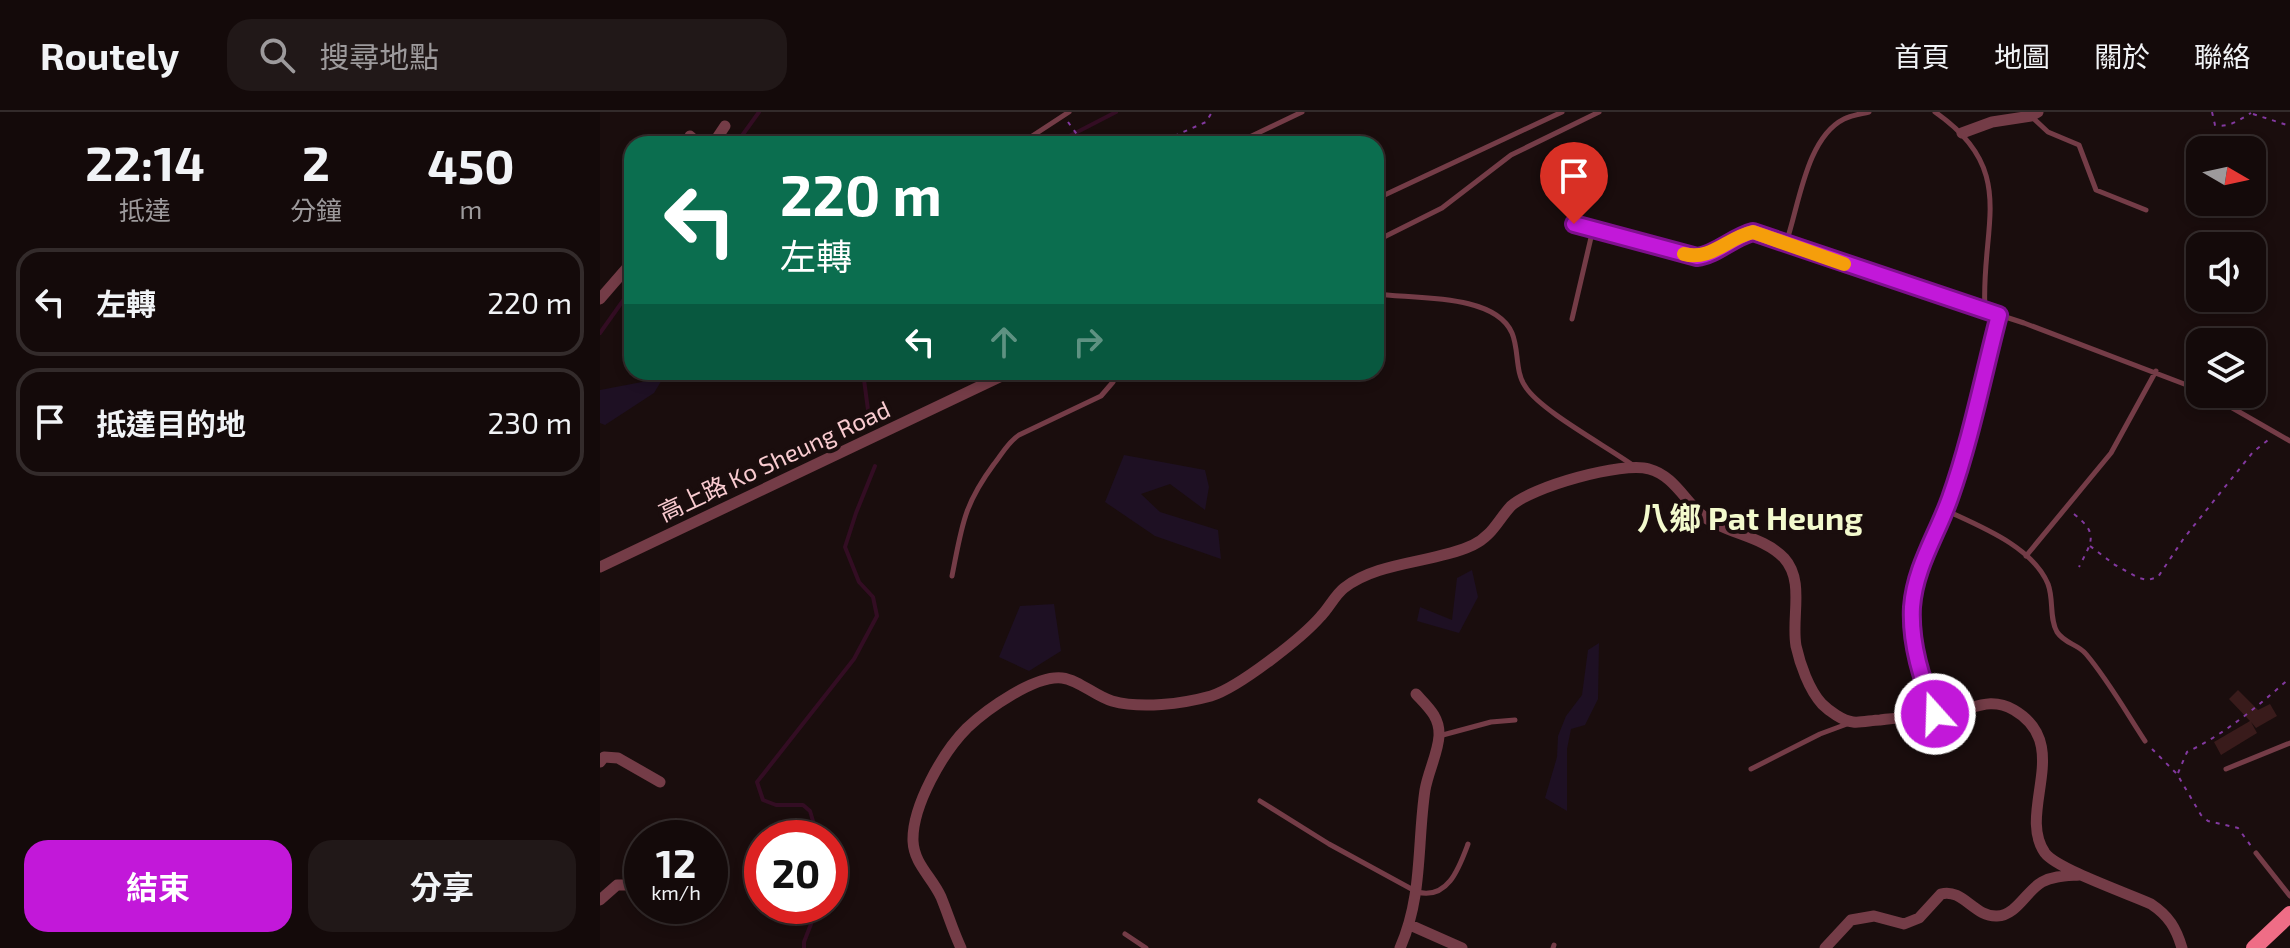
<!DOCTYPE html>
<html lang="zh-TW">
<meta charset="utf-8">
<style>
:root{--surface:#140a0a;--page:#211818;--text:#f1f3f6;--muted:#9d9a9c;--line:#332b2b;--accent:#c218d9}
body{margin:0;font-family:"Exo 2","Noto Sans TC",sans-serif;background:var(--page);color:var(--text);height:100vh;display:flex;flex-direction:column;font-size:30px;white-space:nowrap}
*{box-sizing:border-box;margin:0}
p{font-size:26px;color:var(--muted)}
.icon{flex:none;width:44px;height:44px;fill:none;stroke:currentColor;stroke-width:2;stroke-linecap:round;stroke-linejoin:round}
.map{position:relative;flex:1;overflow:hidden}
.drawer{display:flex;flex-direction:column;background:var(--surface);width:600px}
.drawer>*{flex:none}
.banner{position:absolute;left:24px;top:24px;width:760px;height:244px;border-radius:24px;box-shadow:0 4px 12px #0003,0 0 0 2px var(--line);background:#0b6e4f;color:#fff;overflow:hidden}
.needle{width:52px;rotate:99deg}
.tools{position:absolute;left:1586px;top:24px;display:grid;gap:16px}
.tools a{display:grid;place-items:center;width:80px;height:80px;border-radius:16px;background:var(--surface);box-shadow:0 4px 12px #0003,0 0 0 2px var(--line);font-size:40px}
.speed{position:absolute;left:24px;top:708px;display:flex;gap:16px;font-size:40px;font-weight:700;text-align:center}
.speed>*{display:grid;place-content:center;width:104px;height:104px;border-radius:50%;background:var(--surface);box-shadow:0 4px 12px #0003,0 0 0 2px var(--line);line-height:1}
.speed small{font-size:20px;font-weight:400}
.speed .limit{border:12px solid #d22;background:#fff;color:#111}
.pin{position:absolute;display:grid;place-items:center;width:68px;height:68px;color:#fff;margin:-82px -34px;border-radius:50% 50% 50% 0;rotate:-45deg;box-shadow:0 0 8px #0007}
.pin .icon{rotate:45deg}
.me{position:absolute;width:88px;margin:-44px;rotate:340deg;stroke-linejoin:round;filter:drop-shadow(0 0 6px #0008)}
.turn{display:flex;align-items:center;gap:28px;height:168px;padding:0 24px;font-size:36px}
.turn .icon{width:104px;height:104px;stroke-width:2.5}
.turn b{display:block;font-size:56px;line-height:68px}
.lanes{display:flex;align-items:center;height:76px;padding:0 24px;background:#0003;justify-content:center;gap:40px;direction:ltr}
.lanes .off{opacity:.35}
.eta{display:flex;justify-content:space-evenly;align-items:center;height:136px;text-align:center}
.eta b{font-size:48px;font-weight:700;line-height:56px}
.cta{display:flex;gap:16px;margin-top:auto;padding:16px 24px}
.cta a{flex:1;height:92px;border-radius:24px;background:var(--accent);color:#fff;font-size:32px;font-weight:700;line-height:92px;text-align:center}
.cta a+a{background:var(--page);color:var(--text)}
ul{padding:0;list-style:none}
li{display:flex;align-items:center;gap:24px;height:108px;margin:0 16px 12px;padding:0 8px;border:4px solid var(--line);border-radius:24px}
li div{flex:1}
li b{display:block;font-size:30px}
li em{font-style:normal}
header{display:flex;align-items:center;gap:48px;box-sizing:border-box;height:112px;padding:0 40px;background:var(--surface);border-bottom:2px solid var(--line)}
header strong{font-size:38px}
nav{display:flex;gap:44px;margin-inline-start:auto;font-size:28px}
.search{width:560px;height:72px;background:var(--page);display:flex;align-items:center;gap:20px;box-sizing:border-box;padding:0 28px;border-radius:24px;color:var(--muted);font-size:30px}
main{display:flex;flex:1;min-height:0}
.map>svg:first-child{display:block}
</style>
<header>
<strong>Routely</strong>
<div class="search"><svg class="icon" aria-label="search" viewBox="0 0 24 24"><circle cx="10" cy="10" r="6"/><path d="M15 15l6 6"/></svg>搜尋地點</div>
<nav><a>首頁</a><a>地圖</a><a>關於</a><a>聯絡</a></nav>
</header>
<main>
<section class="drawer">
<div class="eta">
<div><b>22:14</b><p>抵達</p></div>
<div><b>2</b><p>分鐘</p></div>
<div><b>450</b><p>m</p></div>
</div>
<ul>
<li><svg class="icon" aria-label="left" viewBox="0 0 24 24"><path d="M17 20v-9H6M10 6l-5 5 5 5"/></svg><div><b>左轉</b></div><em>220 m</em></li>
<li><svg class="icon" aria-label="arrive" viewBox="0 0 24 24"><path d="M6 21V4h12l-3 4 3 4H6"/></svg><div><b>抵達目的地</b></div><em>230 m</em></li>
</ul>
<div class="cta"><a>結束</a><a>分享</a></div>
</section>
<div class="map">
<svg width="1690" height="836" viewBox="0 0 1690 836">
<rect width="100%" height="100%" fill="#1a0d0d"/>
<path fill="#1e1023" d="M63,266L54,281L5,313L0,311V278Z
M524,343L605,358L609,375L605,398L570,372L541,382L560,400L618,418L621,447L555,424L505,390Z
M872,458L878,485L859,521L817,509L820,495L852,508L857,466Z
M454,492L461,539L429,559L399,545L420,494Z
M999,531L998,587L985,613L971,617L967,637V699L945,686L957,645L958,624L966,604L982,583L988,538Z"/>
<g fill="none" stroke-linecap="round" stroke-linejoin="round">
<path stroke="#330d23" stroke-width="4" d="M136,32L159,0
M454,32L516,0
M0,221L32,176
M263,260L270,313
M218,726L210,699L203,693H176L163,688L157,670L254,547L277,504L273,485L259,470L245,435L256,401L275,354
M204,836V830L218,794"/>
</g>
<path fill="#391b1b" d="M1638,578L1658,598L1670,592L1677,604L1656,616L1651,610L1657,621L1621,643L1614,630L1650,609L1629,587Z"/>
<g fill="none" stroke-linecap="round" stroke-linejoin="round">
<path stroke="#8339a0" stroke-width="2" stroke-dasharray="4 6" stroke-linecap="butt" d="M1612,0L1615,13C1629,16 1639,8 1651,1
M1653,2L1690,14
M468,10L484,32
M556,32L606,10L612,0
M1474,402C1499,422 1492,429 1479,455
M1490,434L1515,453L1539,466L1548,468L1558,465L1584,426L1653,340L1668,328
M1552,637L1577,662L1601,703L1608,709L1638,716L1651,734
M1578,661L1587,640C1625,622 1658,594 1690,566"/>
<path stroke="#743c47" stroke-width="5" d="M1335,0C1420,59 1380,114 1385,198
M1432,5L1448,20L1479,33L1496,78L1546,98
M420,32L469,0
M635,32L702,0
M776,87L962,0
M974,112L1097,145L1106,144L1141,123L1160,122L1224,146L1424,211L1600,278
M776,129L842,96L911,43L999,0
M1186,131C1199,94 1206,26 1244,7C1252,3 1261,2 1269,0
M776,182C813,187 895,181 912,221C919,237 915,260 925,274C939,298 1008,335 1034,354
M972,207L993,117
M1608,282L1690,329
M1345,398C1379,414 1432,434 1448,472C1454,488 1449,506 1457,520C1465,532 1478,532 1486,542C1508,568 1526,600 1545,629
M1426,444L1511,341L1556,259
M352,464C362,414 363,394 394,352C402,342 408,330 419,323L501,284L513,270L517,260
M1335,601C1322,567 1309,532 1312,495C1315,455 1337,423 1350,386C1371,327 1383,264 1399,203
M839,624L891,610L915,608
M1151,657L1220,622L1247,612
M1626,657L1690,631
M660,689L729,732L817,780C848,788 859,756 868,732
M1656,741L1690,784
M525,822L546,836
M953,836L954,833"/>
<path stroke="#743c47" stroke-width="11" d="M1362,21L1392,10L1431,4L1438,0
M90,24L99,32
M113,32L125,14
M0,187L32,150
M0,455L410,260
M0,650L4,645L18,646L60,670
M0,788L17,773H42
M810,813L862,836
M361,836C353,819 348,802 341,785C332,765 314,752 313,729C312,694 343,640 367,616C387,597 435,563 462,566C479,568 495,584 512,589C541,597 582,592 611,584C638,576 702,526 721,504C729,496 735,483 744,476C778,449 835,451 873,433C892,424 898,408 911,394C931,375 1023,349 1049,357C1073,363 1085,389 1103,404C1127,422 1163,424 1184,446C1205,469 1191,505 1196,534C1200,552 1209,578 1222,592C1229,599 1243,609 1253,610C1261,611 1272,608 1280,608C1304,605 1329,604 1353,600C1375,596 1391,585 1414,598C1474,633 1416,700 1445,741C1457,757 1529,782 1551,792C1569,804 1576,816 1582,836
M800,836C823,784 817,732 825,678C828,660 838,641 839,624C840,605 828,595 816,582
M1225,836L1251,808L1274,804L1304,812L1319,806L1341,782C1363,776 1374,805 1397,804C1417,803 1426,779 1442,770C1453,764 1466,764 1479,763"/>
<path stroke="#ef6d86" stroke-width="16" d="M1654,836L1690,802"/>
</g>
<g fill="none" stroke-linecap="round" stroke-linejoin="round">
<g stroke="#7e108d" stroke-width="20">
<path id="route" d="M974,112L1097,145C1116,143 1133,125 1153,120L1399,203C1383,264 1371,327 1350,386C1337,423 1315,455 1312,495C1310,532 1322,568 1335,602"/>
</g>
<use href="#route" stroke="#c218d9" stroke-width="14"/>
<path stroke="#f59e0b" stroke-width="14" d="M1084,142C1111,149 1127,126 1153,120L1244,152"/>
</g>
<g text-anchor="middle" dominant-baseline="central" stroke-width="8" stroke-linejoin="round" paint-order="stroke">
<g font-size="24" fill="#f9cbd0" stroke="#1a0d0d">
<text transform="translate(174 348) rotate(-25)">高上路 Ko Sheung Road</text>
</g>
<g font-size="32" font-weight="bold" fill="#f3facd" stroke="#1a0d0d">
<text x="1150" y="405">八鄉 Pat Heung</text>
</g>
</g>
</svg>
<div class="tools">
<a><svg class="needle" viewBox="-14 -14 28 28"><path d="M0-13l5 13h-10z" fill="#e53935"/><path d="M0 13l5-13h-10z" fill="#9d9a9c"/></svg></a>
<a><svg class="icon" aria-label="sound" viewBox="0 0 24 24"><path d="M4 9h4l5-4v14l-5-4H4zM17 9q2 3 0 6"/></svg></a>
<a><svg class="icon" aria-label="layers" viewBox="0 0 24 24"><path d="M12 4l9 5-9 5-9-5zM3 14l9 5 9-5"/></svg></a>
</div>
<div class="speed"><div>12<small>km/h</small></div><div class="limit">20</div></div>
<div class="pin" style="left:974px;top:112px;background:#d93025"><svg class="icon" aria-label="arrive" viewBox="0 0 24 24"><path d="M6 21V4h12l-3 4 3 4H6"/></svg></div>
<svg class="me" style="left:1335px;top:602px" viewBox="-20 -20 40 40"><circle r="17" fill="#c218d9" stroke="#fff" stroke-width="3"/><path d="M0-11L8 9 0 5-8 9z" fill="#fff"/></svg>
<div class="banner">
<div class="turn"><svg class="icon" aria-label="left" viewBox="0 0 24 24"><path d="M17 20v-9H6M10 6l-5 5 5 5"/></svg><div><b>220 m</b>左轉</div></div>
<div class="lanes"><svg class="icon" aria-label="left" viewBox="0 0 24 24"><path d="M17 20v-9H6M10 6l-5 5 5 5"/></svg><svg class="icon off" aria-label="ahead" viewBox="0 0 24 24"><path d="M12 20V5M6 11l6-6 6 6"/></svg><svg class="icon off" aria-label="right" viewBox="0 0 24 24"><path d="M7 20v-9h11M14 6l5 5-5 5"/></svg></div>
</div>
</div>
</main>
